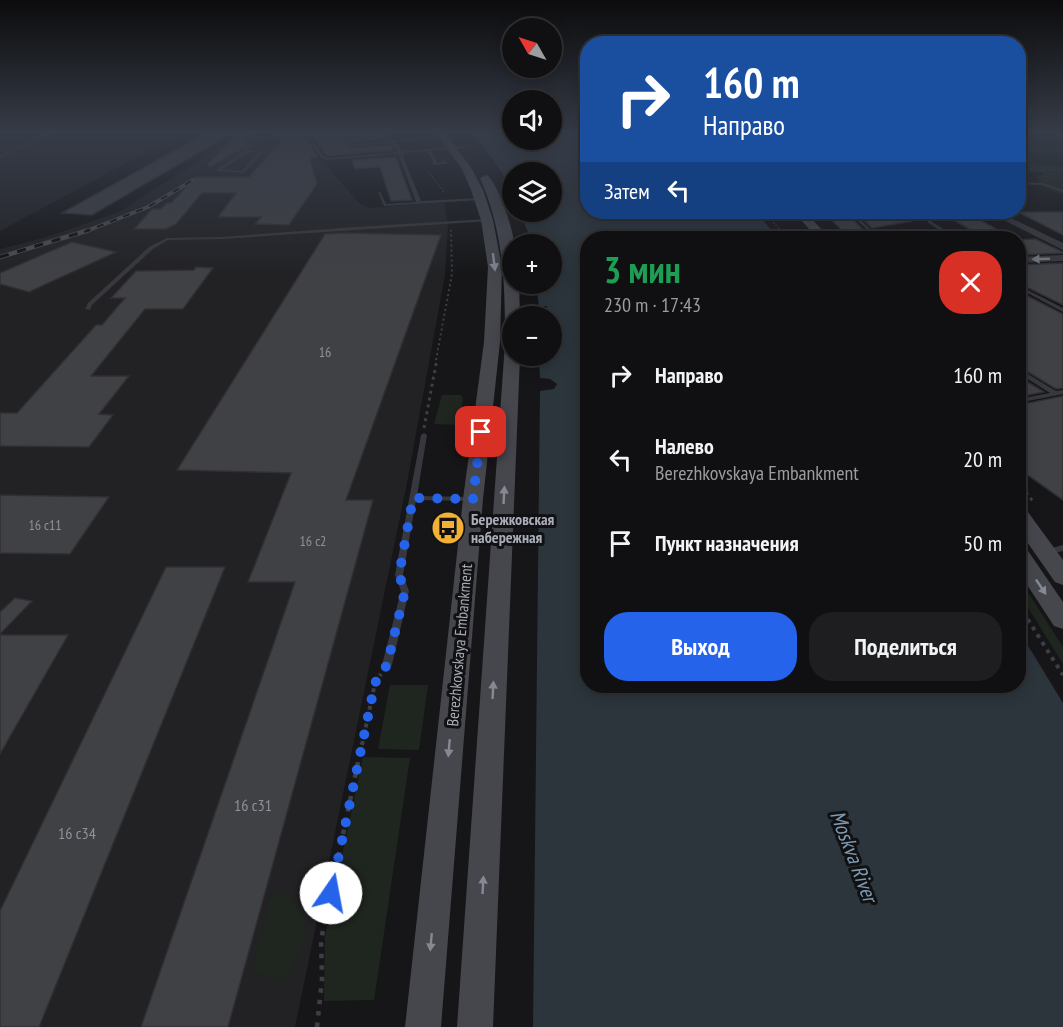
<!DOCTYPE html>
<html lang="ru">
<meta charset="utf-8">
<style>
:root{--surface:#101012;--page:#1e1e20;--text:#f1f3f6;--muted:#9c9d9f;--line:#303032;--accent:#2563eb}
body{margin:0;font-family:"PT Sans Narrow",sans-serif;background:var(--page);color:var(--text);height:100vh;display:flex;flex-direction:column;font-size:22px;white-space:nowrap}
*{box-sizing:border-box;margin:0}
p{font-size:20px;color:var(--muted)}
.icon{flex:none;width:33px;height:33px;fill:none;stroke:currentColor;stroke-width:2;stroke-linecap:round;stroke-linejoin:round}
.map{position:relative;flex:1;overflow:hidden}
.drawer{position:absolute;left:580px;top:231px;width:446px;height:462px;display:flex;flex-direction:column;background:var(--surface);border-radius:24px;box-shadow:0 3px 15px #0003,0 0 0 2px var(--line)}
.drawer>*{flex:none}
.guide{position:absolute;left:580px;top:36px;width:446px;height:183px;border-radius:24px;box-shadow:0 3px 15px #0003,0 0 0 2px var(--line);background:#1a4fa0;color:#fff;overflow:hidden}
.needle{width:39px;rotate:309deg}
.tools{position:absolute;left:502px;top:18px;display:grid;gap:12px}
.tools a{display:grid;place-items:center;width:60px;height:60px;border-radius:50%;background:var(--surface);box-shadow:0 3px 15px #0003,0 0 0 2px var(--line);font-size:30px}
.pin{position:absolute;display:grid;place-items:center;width:51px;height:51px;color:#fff;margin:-26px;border-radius:12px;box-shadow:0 3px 9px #0006}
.me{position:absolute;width:66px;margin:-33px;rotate:12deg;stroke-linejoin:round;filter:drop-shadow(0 0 4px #0008)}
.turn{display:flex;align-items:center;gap:21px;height:126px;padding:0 24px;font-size:27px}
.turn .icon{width:78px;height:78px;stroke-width:2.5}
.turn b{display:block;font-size:42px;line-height:51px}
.then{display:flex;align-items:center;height:57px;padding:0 24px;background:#0003;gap:12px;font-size:22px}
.round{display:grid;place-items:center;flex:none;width:63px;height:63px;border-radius:24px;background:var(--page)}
.summary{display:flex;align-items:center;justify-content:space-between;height:102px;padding:0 24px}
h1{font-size:36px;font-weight:800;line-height:45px;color:#1e9e55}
.cta{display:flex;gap:12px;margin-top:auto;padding:12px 24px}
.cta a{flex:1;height:69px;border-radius:24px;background:var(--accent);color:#fff;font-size:24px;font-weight:800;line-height:69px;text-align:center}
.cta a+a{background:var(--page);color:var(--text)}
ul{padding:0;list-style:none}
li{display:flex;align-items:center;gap:18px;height:84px;padding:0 24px}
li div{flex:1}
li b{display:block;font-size:22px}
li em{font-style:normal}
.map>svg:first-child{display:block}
</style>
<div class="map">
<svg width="1063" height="1027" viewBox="0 0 1063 1027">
<rect width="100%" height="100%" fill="#161618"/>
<path fill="#222225" d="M0,132H184L0,231Z
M238,136L301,137L360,204L370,208L444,202L448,224L445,275L406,488L295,1027H0V249L47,237L119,212Z"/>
<path fill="#1e261f" d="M1031,133H1049L1063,141V153L1025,154L1037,165L1063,166V195L1041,185L1036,177L1045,173L1019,168V134Z
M442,395H461L463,398L459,425L434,424Z
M1018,577L1063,647V664L1019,593Z
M390,685H428L419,750L378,749Z
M363,757L410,758L374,1000L324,1001L325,936Z
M288,893L300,911L307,936L283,981L253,970L271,894Z"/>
<path fill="#2c353c" d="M470,132H513V140H552V132H588V212H756L778,238H588V686H1018L1019,631L1063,703V1027H533L540,391L554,389L557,384L550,379L540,378L539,356H552V316H547V306H539L536,285L552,284V244L531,240L520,212H552V172H513V194C504,171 486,150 470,132Z"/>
<path fill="#404145" stroke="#303034" stroke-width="1.5" d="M208,132H234L92,215L62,213Z
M238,132H269L253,134L245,139L246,145L242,149L210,167L208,164Z
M310,132H339L349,148L390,145L394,150L327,156Z
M347,132H381L385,139L352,142Z
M306,138L318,157L310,158L317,184L289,225L255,224L261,217H218L236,193H202L176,224L166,229H134L152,209H161L167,203H171L195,177H249L282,139Z
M396,157L412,200L391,201L380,167L355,169L352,160Z
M824,212H846L871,238H849Z
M855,212H912V221L872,228Z
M1017,212H1063V235L1022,214Z
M977,218L1002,233L979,235L954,220Z
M344,233L441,235L346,500H373L228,1027H141L295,582H248L291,473L177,470L325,234Z
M1035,239L1063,252V253L1018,255V240Z
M72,242L116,252L29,292L0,284V273Z
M1063,263V305L1018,283V265Z
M196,267L213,268L183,309H145L91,376H129L99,414L113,415L89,447L0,446V413H17L96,325H102L125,298H111L136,271L194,270Z
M1018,291L1063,314V388L1056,389L1018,366Z
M1018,376L1044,392L1018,397Z
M1063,396V500L1018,468V405Z
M0,495L109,497L70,554L0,553Z
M166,567H225L39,1027H0V911Z
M15,598L32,601L0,634V612Z
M0,635H68L0,754Z"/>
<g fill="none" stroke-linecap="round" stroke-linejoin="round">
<path stroke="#3d3f44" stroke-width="1.5" stroke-dasharray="1.5 2" stroke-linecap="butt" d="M1018,161L1032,170
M428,171L444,192
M1020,172L1063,169
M764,212L782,232
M991,226L1001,232"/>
<path stroke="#3d3f44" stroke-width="2" stroke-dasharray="2 3" stroke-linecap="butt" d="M780,230L787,238
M999,230L1005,234
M965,236L1012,234
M529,311H537L536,316
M436,360L452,274L451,230"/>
<path stroke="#3d3f44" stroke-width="3" stroke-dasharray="3 4" stroke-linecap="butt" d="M424,428L437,359
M1018,481L1034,503"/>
<path stroke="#3d3f44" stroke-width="4" stroke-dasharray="4 5" stroke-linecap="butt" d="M1018,604L1063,675
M362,745L375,683L381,674"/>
<path stroke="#3d3f44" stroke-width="4.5" stroke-dasharray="4.5 7" stroke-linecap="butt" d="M317,1027L322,980L321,940L362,743"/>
<path fill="#37383d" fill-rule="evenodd" d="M52,132H57L0,158V156Z
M344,132L351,144L389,141L383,132H386L393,140L444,136L446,137L395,142L403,151L467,146L466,148L431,151L437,161L436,163L443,162L441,160L443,159L448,163L446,164L433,165V161L427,151L404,153L403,156L421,201L480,198L482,199L480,200L384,206L378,192H380L386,204L416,202L399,156L400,154L327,160L321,158L307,136L264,138L248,150L263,152L244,173L218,171L216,170L245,151L244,149L259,138C253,138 251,143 246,143V141L254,136L309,134L323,156L327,158L399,152L391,143L349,146L341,133ZM249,152L258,153L242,171L222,169Z
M1051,132H1055L1063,137V140Z
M1018,182L1042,183L1063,190V192L1042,185L1018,184Z
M848,212H852L880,238H876Z
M976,212H988L986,213L935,217L932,222L956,237V238H952L927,222L934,215Z
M487,219L489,220V221L222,239L168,240L153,249L92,305L90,310L85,309L88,303L149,247L167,238L222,237L355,227Z
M1018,285L1063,308V312L1018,288Z
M1018,368L1056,391L1063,390V394L1018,403V399L1050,393L1018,373Z
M424,433L427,435L417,496L472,497L476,499L472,501L416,500L403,575L409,591L392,665L390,667L387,668L384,667L382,665L401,591L395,575L421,435Z
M1063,545V551L1047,555L1043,552L1044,550Z"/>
<path fill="#37383d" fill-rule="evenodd" d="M988,212H998L1063,243V250Z
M1063,255V261L1018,263V257Z"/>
<path fill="#45474d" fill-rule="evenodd" d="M435,132H445L472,169L483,190L493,220L502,267L500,342L483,499L441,1027H405L463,499L484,342L488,267L481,220L471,190L462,169Z
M486,175C497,179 513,229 514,242C514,254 513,270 513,284H519L520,316H513V356H520L493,1027H457L505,343C505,285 504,232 480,178Z
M794,212H806L829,238H817Z
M1018,507L1025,508L1063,560V585L1055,582L1018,529Z
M1018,546L1026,548L1063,602V629L1054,626L1018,571Z"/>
<g stroke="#4a4c52" stroke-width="4">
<path id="rail-far1" d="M84,232L148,207L193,180"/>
</g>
<g stroke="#4a4c52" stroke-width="4.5">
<path id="rail" d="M0,257L89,230"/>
</g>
<use href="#rail-far1" stroke="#111113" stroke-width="2" stroke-dasharray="7" stroke-linecap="butt"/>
<use href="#rail" stroke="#111113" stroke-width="3" stroke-dasharray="9" stroke-linecap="butt"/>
</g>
<defs><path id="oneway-solid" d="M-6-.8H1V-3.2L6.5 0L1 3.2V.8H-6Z" transform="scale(1.5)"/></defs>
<use fill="#757881" href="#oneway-solid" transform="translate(1041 259) rotate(178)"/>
<g fill="#858993">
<use href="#oneway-solid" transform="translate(494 262) rotate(83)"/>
<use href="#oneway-solid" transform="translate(504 495) rotate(-87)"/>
<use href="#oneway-solid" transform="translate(1041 587) rotate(56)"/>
<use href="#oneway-solid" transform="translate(493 690) rotate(-87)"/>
<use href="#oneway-solid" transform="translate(449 748) rotate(95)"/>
<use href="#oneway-solid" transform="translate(483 885) rotate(-87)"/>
<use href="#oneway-solid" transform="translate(431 942) rotate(95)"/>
</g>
<linearGradient id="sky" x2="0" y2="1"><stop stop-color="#0c0c0d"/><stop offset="0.48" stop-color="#363c48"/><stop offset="1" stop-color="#363c48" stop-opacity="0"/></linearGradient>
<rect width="1063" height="276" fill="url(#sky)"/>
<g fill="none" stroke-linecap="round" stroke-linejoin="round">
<path stroke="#2563eb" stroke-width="10" stroke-dasharray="0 18" d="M331,893L375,683L387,665L405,591L399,575L413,498L473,499L481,432"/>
</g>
<defs>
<g id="bus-disc" transform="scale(1.725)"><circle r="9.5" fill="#f2b134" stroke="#111113"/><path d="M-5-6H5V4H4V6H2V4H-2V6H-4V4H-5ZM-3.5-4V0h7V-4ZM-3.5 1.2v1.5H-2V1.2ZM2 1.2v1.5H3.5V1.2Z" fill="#111"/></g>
</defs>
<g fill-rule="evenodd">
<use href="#bus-disc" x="448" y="528"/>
</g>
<g text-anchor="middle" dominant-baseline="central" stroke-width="6" stroke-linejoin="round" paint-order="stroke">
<g font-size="14" fill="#8e929b">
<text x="325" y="352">16</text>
<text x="45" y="525">16 с11</text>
<text x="313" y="541">16 с2</text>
</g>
<g font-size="16" font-weight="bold" fill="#a8adb8" stroke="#111113" text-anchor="start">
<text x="471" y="519">Бережковская<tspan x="471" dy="18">набережная</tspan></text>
</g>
<g font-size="16" fill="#a8adb8" stroke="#111113">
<text transform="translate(459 645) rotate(-85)">Berezhkovskaya Embankment</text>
</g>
<g font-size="16" fill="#8e929b">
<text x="253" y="805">16 с31</text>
<text x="77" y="833">16 с34</text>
</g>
<g font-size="21" font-style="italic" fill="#7f9bb3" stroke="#111113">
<text transform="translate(854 856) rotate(69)">Moskva River</text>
</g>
</g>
</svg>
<div class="tools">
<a><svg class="needle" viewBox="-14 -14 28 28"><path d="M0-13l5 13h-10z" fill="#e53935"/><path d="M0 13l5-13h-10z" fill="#9c9d9f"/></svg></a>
<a><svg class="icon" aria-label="sound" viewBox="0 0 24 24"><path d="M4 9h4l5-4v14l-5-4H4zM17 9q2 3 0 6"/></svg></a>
<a><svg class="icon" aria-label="layers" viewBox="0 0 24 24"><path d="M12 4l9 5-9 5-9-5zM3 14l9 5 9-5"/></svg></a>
<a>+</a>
<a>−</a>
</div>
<div class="pin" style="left:481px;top:432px;background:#d93025"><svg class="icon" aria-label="arrive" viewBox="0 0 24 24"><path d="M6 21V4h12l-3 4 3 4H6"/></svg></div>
<svg class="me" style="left:331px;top:893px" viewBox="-20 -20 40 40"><circle r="19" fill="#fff"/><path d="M0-13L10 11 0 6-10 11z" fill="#2563eb"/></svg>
<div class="guide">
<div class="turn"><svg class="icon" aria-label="right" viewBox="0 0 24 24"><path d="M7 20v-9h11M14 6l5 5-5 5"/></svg><div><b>160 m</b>Направо</div></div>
<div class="then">Затем<svg class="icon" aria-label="left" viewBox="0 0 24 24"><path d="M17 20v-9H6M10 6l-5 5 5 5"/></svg></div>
</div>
<section class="drawer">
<div class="summary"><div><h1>3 мин</h1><p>230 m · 17:43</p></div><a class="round" style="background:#d93025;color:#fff"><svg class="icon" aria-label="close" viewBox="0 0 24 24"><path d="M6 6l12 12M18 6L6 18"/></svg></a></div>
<ul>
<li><svg class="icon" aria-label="right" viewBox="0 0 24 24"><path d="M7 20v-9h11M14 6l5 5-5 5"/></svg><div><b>Направо</b></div><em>160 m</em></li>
<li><svg class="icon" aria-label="left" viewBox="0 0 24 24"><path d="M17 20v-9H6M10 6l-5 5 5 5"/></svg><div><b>Налево</b><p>Berezhkovskaya Embankment</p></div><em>20 m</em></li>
<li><svg class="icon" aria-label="arrive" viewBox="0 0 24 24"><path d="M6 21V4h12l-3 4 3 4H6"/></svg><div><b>Пункт назначения</b></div><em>50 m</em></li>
</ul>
<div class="cta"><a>Выход</a><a>Поделиться</a></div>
</section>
</div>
